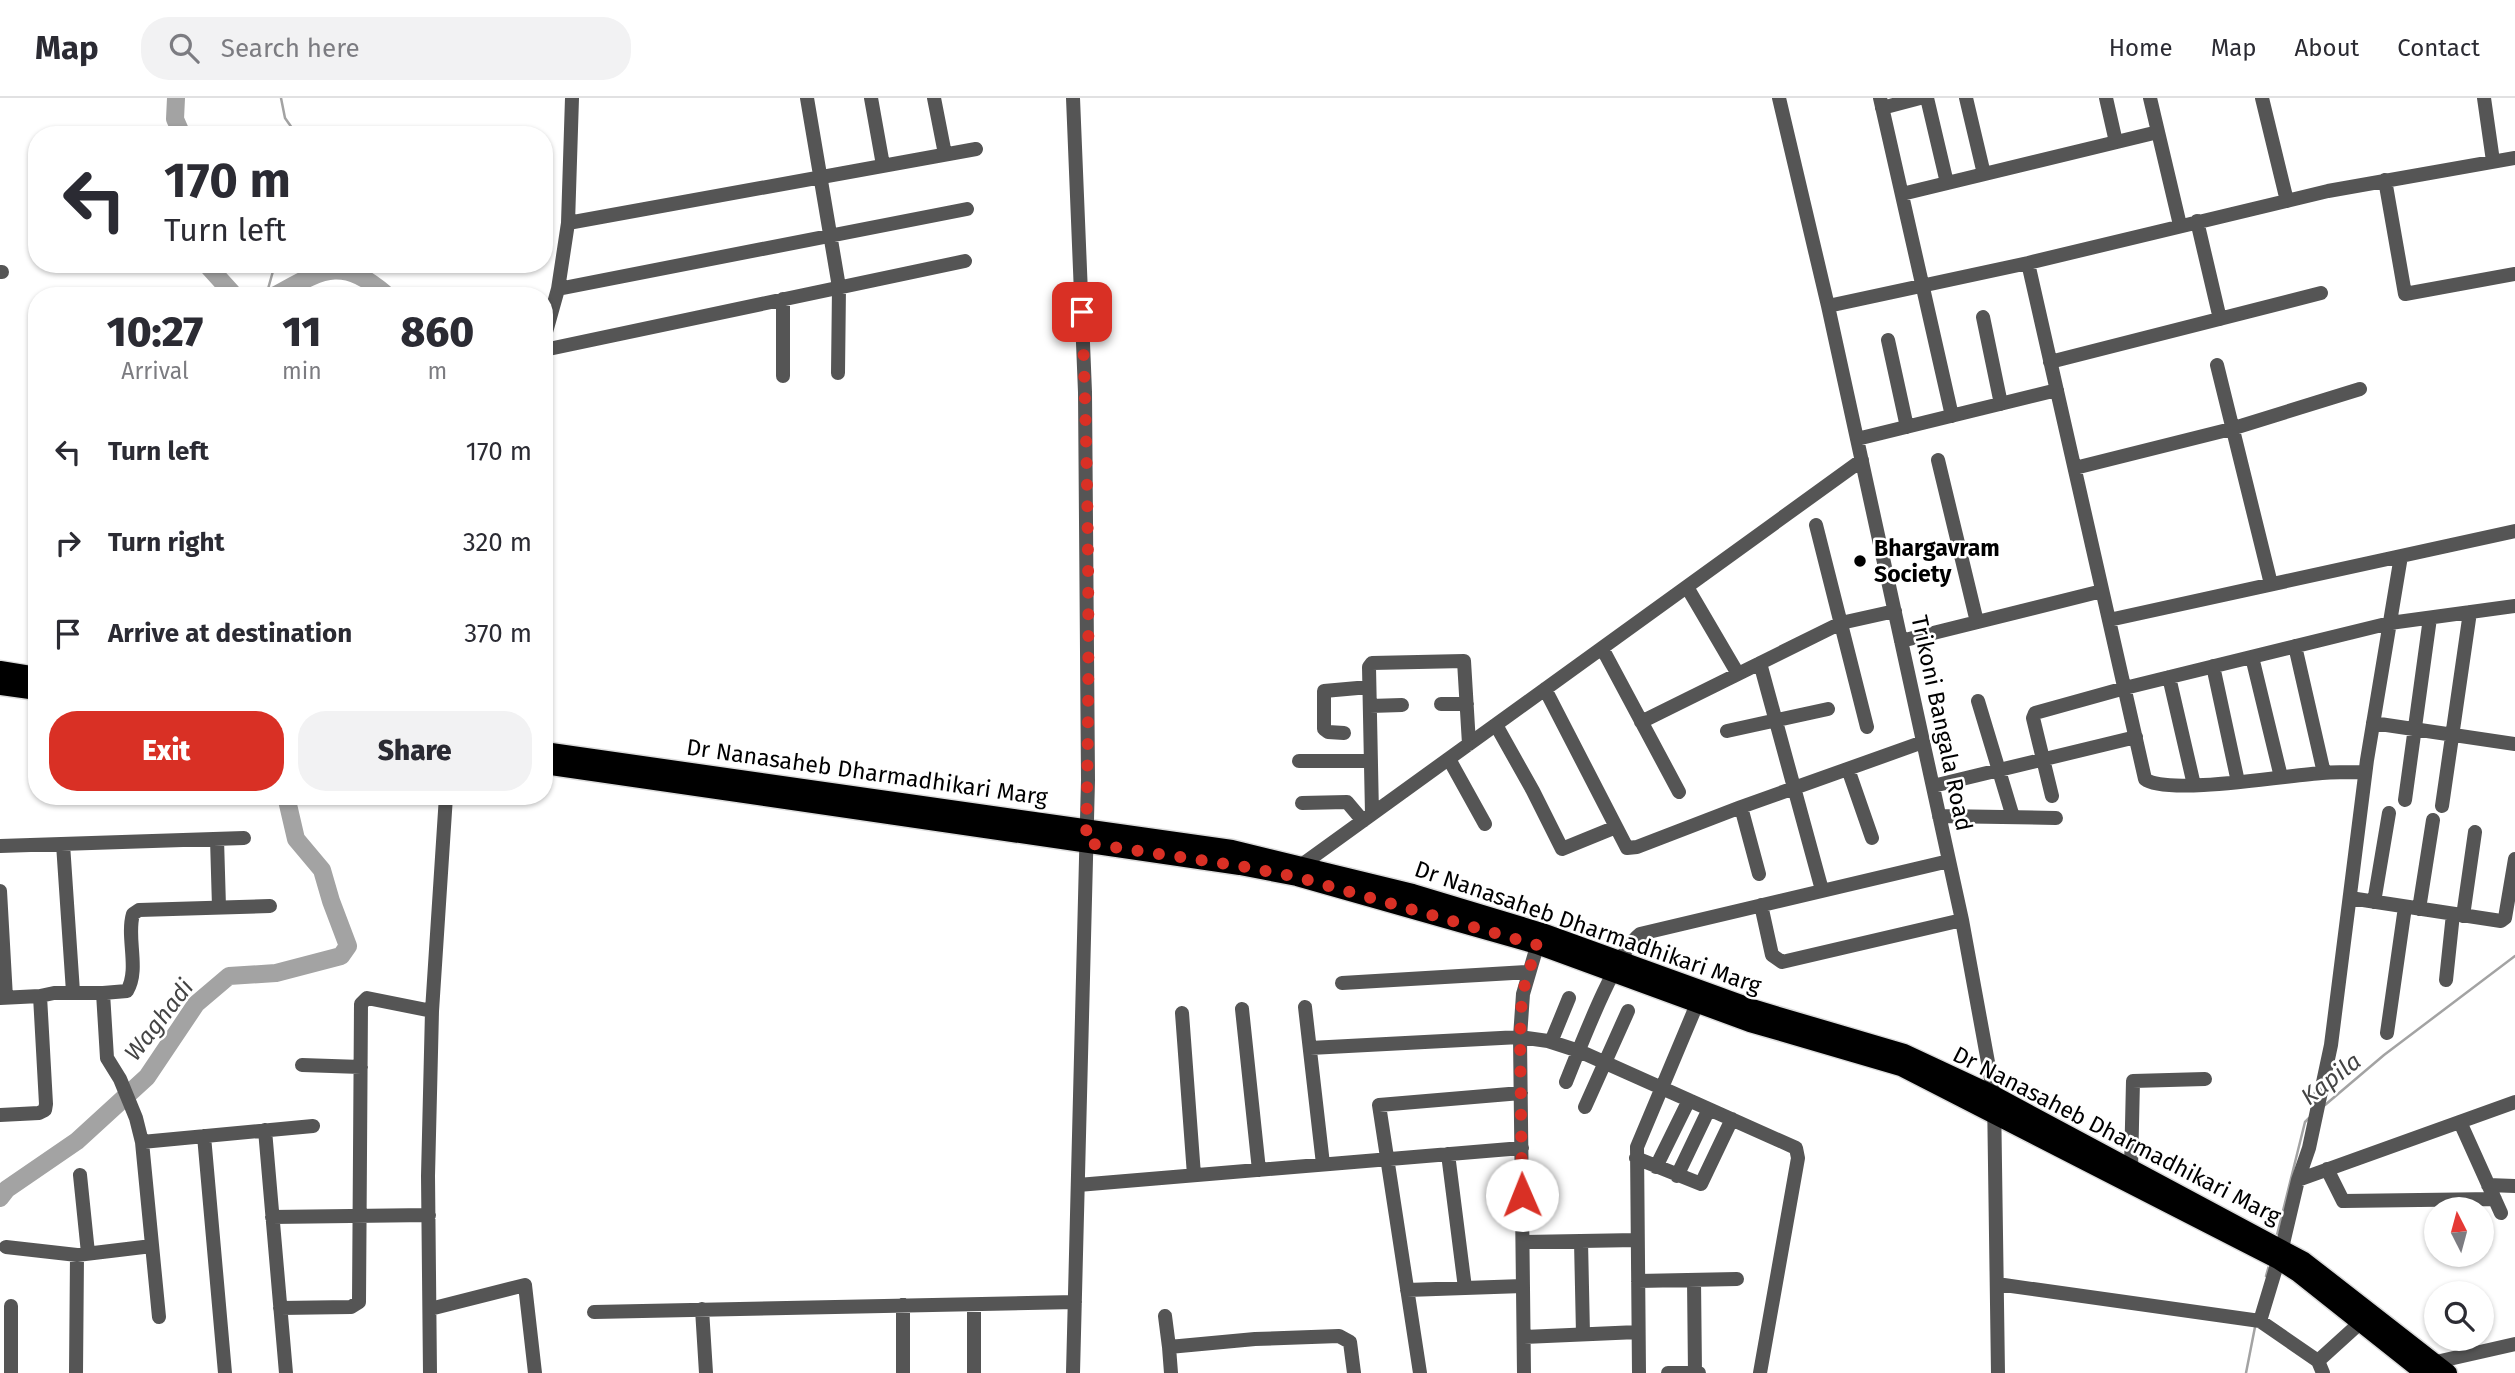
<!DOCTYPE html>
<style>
:root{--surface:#fff;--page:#f2f2f3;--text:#2b2b33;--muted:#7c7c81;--line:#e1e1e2;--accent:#d93025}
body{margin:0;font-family:"Fira Sans",sans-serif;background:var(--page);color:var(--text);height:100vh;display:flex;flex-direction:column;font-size:26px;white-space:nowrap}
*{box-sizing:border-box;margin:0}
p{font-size:23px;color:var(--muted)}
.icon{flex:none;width:38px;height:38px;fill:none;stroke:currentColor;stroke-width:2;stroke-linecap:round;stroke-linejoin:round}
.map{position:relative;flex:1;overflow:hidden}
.sheet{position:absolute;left:28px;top:189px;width:525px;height:518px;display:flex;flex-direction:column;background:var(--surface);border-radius:28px;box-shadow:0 2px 5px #0004}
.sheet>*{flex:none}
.hud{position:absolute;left:28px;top:28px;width:525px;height:147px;border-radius:28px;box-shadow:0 2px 5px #0004;background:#fff;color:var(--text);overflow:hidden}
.needle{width:46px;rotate:354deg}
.buttons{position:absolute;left:2424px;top:1099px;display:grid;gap:14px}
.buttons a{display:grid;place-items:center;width:70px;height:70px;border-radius:50%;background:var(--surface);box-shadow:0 2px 5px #0004;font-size:35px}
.pin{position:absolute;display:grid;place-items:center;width:60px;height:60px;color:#fff;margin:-30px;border-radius:14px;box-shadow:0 4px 10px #0006}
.me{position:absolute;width:77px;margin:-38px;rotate:359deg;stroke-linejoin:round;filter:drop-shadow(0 0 5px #0008)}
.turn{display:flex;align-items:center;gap:24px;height:147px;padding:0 21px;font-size:32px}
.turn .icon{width:91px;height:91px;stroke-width:2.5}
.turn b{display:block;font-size:49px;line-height:60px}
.eta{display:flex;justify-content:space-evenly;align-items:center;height:119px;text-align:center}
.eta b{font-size:42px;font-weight:800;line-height:49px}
.button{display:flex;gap:14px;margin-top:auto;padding:14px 21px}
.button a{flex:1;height:80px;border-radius:28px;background:var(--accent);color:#fff;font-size:28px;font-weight:800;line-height:80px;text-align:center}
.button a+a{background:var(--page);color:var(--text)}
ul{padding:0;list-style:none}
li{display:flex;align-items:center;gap:21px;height:91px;padding:0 21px}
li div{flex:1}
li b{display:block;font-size:26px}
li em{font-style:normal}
header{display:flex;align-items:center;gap:42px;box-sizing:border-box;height:98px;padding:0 35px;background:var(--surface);border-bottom:2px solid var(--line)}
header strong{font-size:33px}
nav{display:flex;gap:38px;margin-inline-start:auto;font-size:24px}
.search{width:490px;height:63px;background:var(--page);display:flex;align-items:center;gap:18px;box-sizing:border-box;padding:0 24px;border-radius:28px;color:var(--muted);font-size:26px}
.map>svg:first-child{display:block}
</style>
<header>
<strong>Map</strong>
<div class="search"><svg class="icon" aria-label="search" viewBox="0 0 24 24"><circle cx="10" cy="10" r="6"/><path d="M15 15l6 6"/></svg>Search here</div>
<nav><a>Home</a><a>Map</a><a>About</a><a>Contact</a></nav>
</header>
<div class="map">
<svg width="2515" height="1275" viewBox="0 0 2515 1275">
<rect width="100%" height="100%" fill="#fff"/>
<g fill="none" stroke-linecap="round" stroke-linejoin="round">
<path stroke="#a3a3a3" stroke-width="2.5" d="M281,0L285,20L297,37
M266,198L275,166
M2325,1007L2384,957L2515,858
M2276,1141L2305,1024L2309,1020
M2266,1178L2270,1164
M2246,1275L2255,1229"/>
<path stroke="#a3a3a3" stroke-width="18" d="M176,0L175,21L182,37
M206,166L235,198
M274,198C322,172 341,157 388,198
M0,1100L7,1091L77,1043L147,979L196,906L229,878L276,875L341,858L348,848L331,803L322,772L296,741L286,698"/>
<g stroke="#dbdbdb" stroke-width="21">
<path id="major" d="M0,572L37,578
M0,588L37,593
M544,653L1232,751L1413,795L1542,834L1755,911L1904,955L1994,997L2304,1163L2448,1275
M544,667L1240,768L1297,779L1537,847L1750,925L1901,969L2278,1162L2298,1175L2424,1275"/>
</g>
<path stroke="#555" stroke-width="14" d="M807,0L839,189L838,275
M871,0L883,67
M934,0L945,56
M1779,0L1828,208L1962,822L1994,997L1998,1275
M1880,0L1952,318
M1927,0L1947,85
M1966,0L1984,76
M2106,0L2116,44
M2150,0L2180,127
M2262,0L2287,103
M2484,0L2493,63
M1882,10L1920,0
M2385,82L2405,196L2515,176
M1902,96L2158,34
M2197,123L2220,221
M568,125L976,51
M2028,165L2145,681C2166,698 2290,677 2322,675C2336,674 2351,674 2365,674
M0,174H2
M558,191L967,111
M783,201V278
M1828,208L2028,165L2328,93L2515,60
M1983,219L2001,306
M544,241L558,191L568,125L572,0
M1888,242L1907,329
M544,252L965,163
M2050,264L2321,195
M2217,267L2271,486
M1857,341L2057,292
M1938,362L1977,524
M2075,370L2231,331L2360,291
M1816,427L1867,629
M1687,489L1738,576
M2109,522L2515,433
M1901,543L2102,493
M2295,548L2324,675
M1602,550L1679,694
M2252,559L2281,679
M1760,565L1822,792
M2213,568L2238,684
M2169,579L2194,687
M1545,591L1627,750L1637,749L1741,709L1923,644
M1978,603L2013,719
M1441,606H1467
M1370,608L1402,607
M1641,624L1841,525L1895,513
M2373,625L2515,646
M1496,627L1533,693L1562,751L1616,729
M1727,633L1828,611
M1344,635L1328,634L1324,631V593L1369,589
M1449,661L1485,726
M1299,663H1371
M1848,671L1872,740
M1933,688L2136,639
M2052,698L2033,620L2035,615L2125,590L2390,525L2515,508
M2405,702L2430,520
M1302,705L1347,704L1363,723
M2442,708L2470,514
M1741,709L1759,776
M1372,716L1369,569L1372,565L1464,563L1469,646
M1939,718L2056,720
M217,741L219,809
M63,746L73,894
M0,748L244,740
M1299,775L1303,766L1862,362
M0,793L6,900
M2350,800L2501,823L2505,820L2515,761
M2374,804L2389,715
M1761,807L1772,857L1782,864L1962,822
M2419,811L2433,722
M2463,818L2475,734
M2446,882L2453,816
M1342,885L1528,874
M103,895L107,960L120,981L136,1020L142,1044
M0,900L40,898L54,895H103L127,893C140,871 126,840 133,816L139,812L270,808
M1305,909L1323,1066
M1242,911L1259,1072
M1182,915L1194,1077
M2387,935L2405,809
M1551,944L1569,900
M1310,950L1520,939L1548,943L1579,953L1796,1050L1798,1060L1760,1275
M302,967L361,969
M1566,984C1579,952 1616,854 1640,836L1949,763
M1585,1009L1628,913
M0,1017L39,1015L45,1012L46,1006L40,898
M2460,1024L2501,1115
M265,1032L286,1275
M204,1038L225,1275
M1448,1056L1465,1190
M1636,1060L1701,1086L1732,1021
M1656,1069L1689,1002
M2327,1071L2343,1103L2495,1101
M80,1077L88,1155
M1677,1078L1709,1011
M2127,1079L2131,1070L2133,983L2205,981
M2298,1082L2515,1004
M1078,1087L1522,1050
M2488,1087L2515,1088
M272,1119L429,1117
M1581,1143L1583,1236
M1523,1144L1637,1142
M6,1149L77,1157L152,1148
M1694,1182L1695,1275
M1638,1183L1737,1181
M1997,1186L2260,1223L2318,1263L2323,1275
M1407,1192L1523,1188
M903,1207V1275
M974,1207V1275
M280,1210L351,1209L359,1204L361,906L367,900L432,913
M430,1211L525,1187L535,1275
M702,1211L706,1275
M594,1214L1075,1204
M1165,1218L1169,1249
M159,1219L142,1044L313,1028
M2260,1223L2282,1150L2298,1082L2309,1050L2331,947L2367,662L2401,458
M1524,1239L1638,1234
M2318,1263L2361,1224
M2430,1270L2436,1264L2515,1246
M11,1275V1208
M76,1275L77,1157
M430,1275L428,1078L432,913L446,698
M1073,1275L1088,682L1085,294L1073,0
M1171,1275L1169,1249L1255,1241L1339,1238L1350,1244L1354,1275
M1420,1275L1379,1007L1521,995
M1524,1275L1520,939L1523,896L1540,838
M1639,1275L1637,1049L1697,906
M1668,1275H1699"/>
<use href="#major" stroke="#000" stroke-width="18"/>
</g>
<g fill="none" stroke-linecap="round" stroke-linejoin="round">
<path stroke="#d93025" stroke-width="12" stroke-dasharray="0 21.6" d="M1082,214C1089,390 1090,568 1086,745L1240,768L1297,779L1537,847L1522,896L1520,939L1522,1097"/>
</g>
<circle fill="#000" stroke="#fff" stroke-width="2.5" cx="1860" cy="463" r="7"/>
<g text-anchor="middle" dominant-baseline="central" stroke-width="5" stroke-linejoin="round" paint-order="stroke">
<g font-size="23" font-weight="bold" fill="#000" stroke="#fff" text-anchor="start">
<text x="1874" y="450">Bhargavram<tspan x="1874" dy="26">Society</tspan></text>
</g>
<g font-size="23" fill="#000" stroke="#fff">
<text transform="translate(1942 625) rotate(78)">Trikoni Bangala Road</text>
<text transform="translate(867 674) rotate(8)">Dr Nanasaheb Dharmadhikari Marg</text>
<text transform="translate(1588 829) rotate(19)">Dr Nanasaheb Dharmadhikari Marg</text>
<text transform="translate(2117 1037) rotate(27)">Dr Nanasaheb Dharmadhikari Marg</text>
</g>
<g font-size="24" font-style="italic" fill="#444" stroke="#fff">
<text transform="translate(159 922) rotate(-52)">Waghadi</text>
<text transform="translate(2331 981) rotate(-38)">Kapila</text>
</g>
</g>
</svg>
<div class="buttons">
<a><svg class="needle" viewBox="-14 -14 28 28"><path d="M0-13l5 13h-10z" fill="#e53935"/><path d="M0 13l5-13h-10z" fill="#7c7c81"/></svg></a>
<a><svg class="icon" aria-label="search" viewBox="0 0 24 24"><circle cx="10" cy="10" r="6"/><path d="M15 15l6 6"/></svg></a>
</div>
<div class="pin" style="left:1082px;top:214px;background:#d93025"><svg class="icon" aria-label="arrive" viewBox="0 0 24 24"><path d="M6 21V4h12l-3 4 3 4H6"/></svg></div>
<svg class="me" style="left:1522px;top:1097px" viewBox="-20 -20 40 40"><circle r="19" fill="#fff"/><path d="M0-13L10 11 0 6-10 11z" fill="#d93025"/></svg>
<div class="hud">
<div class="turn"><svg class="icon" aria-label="left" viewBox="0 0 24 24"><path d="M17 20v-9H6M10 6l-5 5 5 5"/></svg><div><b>170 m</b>Turn left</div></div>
</div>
<section class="sheet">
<div class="eta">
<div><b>10:27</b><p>Arrival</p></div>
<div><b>11</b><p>min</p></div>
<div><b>860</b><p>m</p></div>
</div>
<ul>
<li><svg class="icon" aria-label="left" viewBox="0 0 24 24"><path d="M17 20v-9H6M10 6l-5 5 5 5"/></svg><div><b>Turn left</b></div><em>170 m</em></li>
<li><svg class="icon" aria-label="right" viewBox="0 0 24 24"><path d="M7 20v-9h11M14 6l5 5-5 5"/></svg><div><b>Turn right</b></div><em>320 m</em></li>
<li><svg class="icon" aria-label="arrive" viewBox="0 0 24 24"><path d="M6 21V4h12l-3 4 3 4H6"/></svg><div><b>Arrive at destination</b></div><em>370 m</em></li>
</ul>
<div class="button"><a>Exit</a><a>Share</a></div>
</section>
</div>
